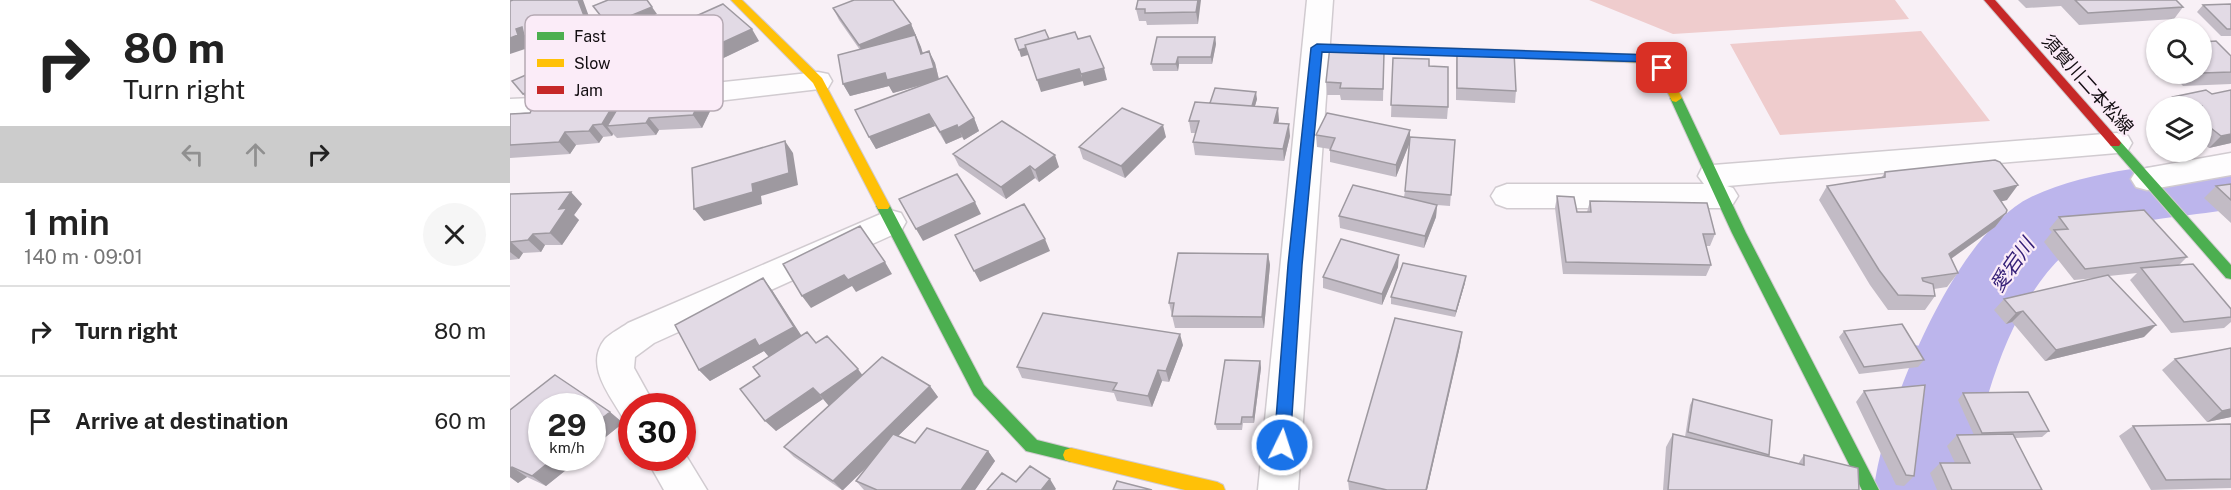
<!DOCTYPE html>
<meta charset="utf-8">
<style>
:root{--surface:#fff;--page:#f6f6f6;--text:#222;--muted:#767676;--line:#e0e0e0}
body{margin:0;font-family:"Public Sans","Noto Sans JP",sans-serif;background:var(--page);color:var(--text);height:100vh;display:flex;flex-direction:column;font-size:22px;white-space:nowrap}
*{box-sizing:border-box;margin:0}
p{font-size:20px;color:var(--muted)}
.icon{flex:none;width:33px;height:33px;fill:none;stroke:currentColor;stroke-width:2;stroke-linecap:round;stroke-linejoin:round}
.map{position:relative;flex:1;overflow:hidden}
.drawer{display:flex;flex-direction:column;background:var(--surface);width:510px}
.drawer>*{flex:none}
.guide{background:#fff;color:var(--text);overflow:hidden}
.controls{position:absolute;left:1636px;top:18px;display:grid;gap:12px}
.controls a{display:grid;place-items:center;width:66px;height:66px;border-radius:50%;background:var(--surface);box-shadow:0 2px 4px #0004;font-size:30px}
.speed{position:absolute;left:18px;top:393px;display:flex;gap:12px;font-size:30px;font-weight:700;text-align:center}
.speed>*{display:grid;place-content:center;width:78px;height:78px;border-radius:50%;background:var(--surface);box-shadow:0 2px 4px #0004;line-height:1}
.speed small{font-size:15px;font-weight:400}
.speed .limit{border:9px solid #d22;background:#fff;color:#111}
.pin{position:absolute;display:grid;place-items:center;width:51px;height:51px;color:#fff;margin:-26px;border-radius:12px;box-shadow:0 3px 9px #0006}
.me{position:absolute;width:66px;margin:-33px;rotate:4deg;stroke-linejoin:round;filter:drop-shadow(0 0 4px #0008)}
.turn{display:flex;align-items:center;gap:21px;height:126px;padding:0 24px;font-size:27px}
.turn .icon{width:78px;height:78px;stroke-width:2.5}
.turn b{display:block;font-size:42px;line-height:51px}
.lanes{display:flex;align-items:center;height:57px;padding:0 24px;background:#0003;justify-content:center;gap:30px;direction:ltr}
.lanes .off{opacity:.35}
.round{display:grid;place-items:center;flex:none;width:63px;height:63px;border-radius:32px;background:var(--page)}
.summary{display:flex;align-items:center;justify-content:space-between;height:102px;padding:0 24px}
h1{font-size:36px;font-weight:600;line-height:45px}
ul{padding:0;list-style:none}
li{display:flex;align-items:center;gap:18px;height:90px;padding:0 24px;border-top:2px solid var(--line)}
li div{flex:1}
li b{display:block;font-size:22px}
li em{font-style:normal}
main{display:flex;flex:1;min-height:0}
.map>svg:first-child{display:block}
</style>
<main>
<section class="drawer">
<div class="guide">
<div class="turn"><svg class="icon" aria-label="right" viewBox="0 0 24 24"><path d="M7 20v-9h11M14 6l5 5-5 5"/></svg><div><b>80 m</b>Turn right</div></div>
<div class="lanes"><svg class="icon off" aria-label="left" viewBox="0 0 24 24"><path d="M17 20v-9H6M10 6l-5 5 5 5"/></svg><svg class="icon off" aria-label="ahead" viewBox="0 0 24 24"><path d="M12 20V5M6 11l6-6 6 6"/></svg><svg class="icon" aria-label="right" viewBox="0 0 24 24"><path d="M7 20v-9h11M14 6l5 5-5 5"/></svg></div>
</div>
<div class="summary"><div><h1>1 min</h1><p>140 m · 09:01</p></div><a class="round"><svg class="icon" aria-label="close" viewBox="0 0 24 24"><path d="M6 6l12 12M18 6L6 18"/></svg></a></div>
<ul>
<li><svg class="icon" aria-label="right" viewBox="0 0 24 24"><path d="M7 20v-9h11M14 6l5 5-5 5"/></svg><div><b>Turn right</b></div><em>80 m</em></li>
<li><svg class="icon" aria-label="arrive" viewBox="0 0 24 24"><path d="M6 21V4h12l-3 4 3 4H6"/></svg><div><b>Arrive at destination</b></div><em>60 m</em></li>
</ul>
</section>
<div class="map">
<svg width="1721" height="490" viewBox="0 0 1721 490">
<rect width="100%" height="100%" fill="#f8f0f6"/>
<path fill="#efcccd" d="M1079,0H1385L1399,19L1163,34Z
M1411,31L1480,121L1270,135L1220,44Z"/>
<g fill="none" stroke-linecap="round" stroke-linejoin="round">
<path fill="#bcb5ec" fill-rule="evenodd" d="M1392,342L1449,355L1454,357L1456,361L1454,365L1449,367L1392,354L1387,352L1385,348L1387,344Z"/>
<path fill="#bcb5ec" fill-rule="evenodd" d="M1721,155V209C1678,217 1622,218 1582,236C1508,268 1464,416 1460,490H1364C1373,410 1445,233 1521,197C1583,168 1655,166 1721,155Z"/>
<g stroke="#d1cbd0" stroke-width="3">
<path id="street" d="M797,0H823L788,490H748Z
M308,72L318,74L322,81L318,88L91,115L0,119V99L91,95Z
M1607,133L1618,136L1622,143L1618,150L1607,153L1217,186L1223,188L1228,196L1223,204L1212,208H997L986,204L981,196L986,188L997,184H1194L1188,176L1192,168L1203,165Z
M1721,153V175L1637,190L1626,187L1621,179L1626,171L1637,168Z
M380,210L391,213L396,222L391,231L144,343L125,357L124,368L145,406H122V421L113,418C100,395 74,365 95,339C101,333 111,328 118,323Z
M172,449L197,490H154L136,458H172Z"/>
</g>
<g stroke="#d1cbd0" stroke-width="2">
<path id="fast" d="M1166,94L1172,98L1236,233L1369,490H1352L1222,233L1160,98Z
M1605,139L1609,140L1721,265V279L1716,278L1601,146L1599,143L1601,140Z
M373,201L380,206L474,385L527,440L567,450L569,455L567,460L561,462L516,451L464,395L366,206Z"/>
</g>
<g stroke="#d1cbd0" stroke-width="2">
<path id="slow" d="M221,0H232L312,78L380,206L378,209H368L303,83Z
M807,44L1142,55L1153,60L1172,98L1166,102L1162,101L1144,65L1140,63L803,50L801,48Z
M561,448L707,482L713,485L715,490H675L561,462L555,460L553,455L555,450Z"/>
</g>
<g stroke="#d1cbd0" stroke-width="2">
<path id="jam" d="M1474,0H1485L1609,140L1611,143L1609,146H1601Z"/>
</g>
<use href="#street" fill="#fefdfe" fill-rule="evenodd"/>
<use href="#fast" fill="#4caf50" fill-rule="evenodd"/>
<use href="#slow" fill="#ffc107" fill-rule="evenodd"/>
<use href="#jam" fill="#c62828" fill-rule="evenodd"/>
</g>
<path fill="#c2bbc5" d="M688,0V24L637,25L636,21H629L626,9Z
M1508,0H1666L1673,7L1664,19L1569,25L1551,6L1516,8Z
M1721,4V36H1711L1687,12L1693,5Z
M323,8L401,24L413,53L419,51L425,63L429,79L464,118L469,131L454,140L452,137L436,144L425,126L366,149L359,137L415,84L383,93L379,86L340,96L333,84L350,50L329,20Z
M705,37L706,44L702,64H669L668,71H643L641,64Z
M249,41L155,86L128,58L119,46Z
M947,50L1006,91L1005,103L946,100V62Z
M866,52L874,53L873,101L831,100L830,95H817L816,82Z
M1721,56V84L1673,86L1662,74H1692Z
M883,58L919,66L938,107L937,119L881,117Z
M1702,94L1721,143L1699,148L1692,142V106H1654L1663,97Z
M747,99L745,106L769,120L768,123L780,136L774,161L685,155L683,142L686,133H681L679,121L700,103Z
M204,103L192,128L149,130L146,135L107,138L103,134L102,136L93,137L89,143L66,145L60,154L0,158V114L104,104L108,108Z
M900,130V142L886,177L820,162V149L807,147L806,135Z
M656,137L615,178L573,159L569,147Z
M945,140L940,206L927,205L926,217L914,248L830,228L829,216L894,197L895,191Z
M443,154L549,167L529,182L525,178L496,199L449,166Z
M1375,172L1497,200L1491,201L1496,213L1485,227L1441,259L1448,273L1437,287L1424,289L1425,296L1415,310H1378L1360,285L1309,200L1317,186L1372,177Z
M1721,184V223L1694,198L1706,186Z
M0,194L72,204L64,215L69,220L52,245H35L31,252L13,253L9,259L0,260Z
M1047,196L1067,212H1077L1080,201L1205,234L1200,246H1196L1201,265L1196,276L1053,274L1045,208Z
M1549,217L1677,257L1668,266L1721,309V322L1714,328L1661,333L1620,280L1627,273L1599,276L1634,337L1535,361L1502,322L1496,324L1484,310L1494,299L1586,278L1564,280L1534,242L1542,232L1539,229Z
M758,254L760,265L754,328H665L659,303Z
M888,267L872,305L813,288V277Z
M955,283L945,317L881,304V297Z
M262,290L291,336L306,343L352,375L420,386L428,397L388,436L405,443L478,451L485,461L465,490H354L346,481L357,467L333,490H332L284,457L274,447L319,406L313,399L266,431L250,376L259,357L254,351L200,381L189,370Z
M1334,331L1414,360L1408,367L1349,374L1329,337Z
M673,345L659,382L652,381L642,407L607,401L604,393L512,378L507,367Z
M950,346L917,490H839L838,481Z
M1721,348V417L1697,422L1652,370L1665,359Z
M750,361L751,368L744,423H733L732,430H707L705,424Z
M45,375L100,412L113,423L82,448V406H32V458H71L36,486L17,477L8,483L0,477V410Z
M1354,391L1404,476L1394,486L1386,485L1346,402Z
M1453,393L1539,431L1532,437L1505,438L1532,490H1427L1420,473L1430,463H1445L1437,446L1447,435H1464L1448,400Z
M1183,399L1259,455L1258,457L1288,464L1294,455L1349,490H1153L1156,447L1163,434L1175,437L1180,405Z
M1721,424V488L1641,490L1609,436L1623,426Z"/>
<path fill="#9e99a0" d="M68,0H73L85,33L54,44L51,39L24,48L18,40L17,41L18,48L0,54V38L6,29Z
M688,0H691L688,24L686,12Z
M142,7L147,14L103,32L98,25Z
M401,24L411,47L416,66L411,54L355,57L349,45Z
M242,29L249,41L155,86L146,73Z
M705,37L706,44L702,64L701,57Z
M540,41L542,48L511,57L509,50Z
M419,51L425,63L429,80L383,93L379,86L340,96L333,84Z
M106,54L112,61L76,79L72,74L51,83L45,76L67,67Z
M668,57L669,64L668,71L666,64Z
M594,68L597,80L574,86L571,74Z
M569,69L573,81L531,92L527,80Z
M44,81L50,88L19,101L13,94Z
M195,90L204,103L192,128L183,115Z
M746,92L747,99L742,116L741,109Z
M104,104L114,116L97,126L103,134L102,136L92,124Z
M768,108L769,120L765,135L764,123Z
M419,114L425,126L366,149L359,137Z
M139,118L149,130L146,135L136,123Z
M464,118L469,131L454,140L448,128Z
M779,124L780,136L774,161L773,149Z
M83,125L93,137L89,143L79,131Z
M447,125L452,137L436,144L430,132Z
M653,125L656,137L615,178L611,166Z
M900,130V142L886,177V165Z
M55,132L66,145L60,154L49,142Z
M1721,134V143L1699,148L1711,136Z
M275,141L283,153L288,185L251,196L252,204L194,221L184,209Z
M545,155L549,167L529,182L525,170Z
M520,166L525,178L496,199L491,187Z
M1508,185L1497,200L1473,206L1484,191Z
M61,192L72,204L64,215L69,220L52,245L40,233L49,209Z
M465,202L471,214L413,241L406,229Z
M927,205L926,217L914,248L915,236Z
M1496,213L1485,227L1428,268L1439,254Z
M23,234L35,245L31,252L18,240Z
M535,239L540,251L470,282L464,271Z
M0,241L13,253L9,259L0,252Z
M758,254L760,265L754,328L752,317Z
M889,255L888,267L872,305V294Z
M375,262L382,274L346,292L342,286L301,308L292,296L334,275Z
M956,276L955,283L945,317L946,311Z
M253,278L262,290L293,338L259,357L254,351L200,381L189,370L245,339Z
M1513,311L1502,322L1496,324L1506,313Z
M1646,325L1634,337L1535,361L1546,350Z
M952,332L950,346L917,490H916Z
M670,334L673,345L659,382L656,371Z
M750,361L751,368L744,423L743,417Z
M348,369L356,380L319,406L310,395Z
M648,370L652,381L642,407L638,396Z
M420,386L428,397L333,490H332L323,481Z
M303,388L313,399L266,431L255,421Z
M1721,409V417L1697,422L1712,411Z
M100,412L113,423L82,448V426Z
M478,451L485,461L465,490H451Z
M44,458H71L36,486L22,476Z
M2,467L17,477L8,483L0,477V468Z
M540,479L546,489L545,490H532V489Z"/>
<path fill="#e2dae5" stroke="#9e99a0" stroke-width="1.5" d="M3,0H68L76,21L45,31L43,27L14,36L12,27L6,29L8,35L0,38V1Z
M98,0H137L142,7L98,25L83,6Z
M344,0H383L401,24L349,45L323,8Z
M628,0H688L686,12L635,13V9H626Z
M1565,0H1666L1673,7L1578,13Z
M213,4L242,29L146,73L119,46Z
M1721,4V29H1717L1693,5Z
M535,30L539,39L515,45L516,48L509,50L505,39Z
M565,32L568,39L580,36L594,68L571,74L569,69L527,80L515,45Z
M405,35L411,54L419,51L424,68L377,80L375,73L333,84L328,55Z
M647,37H705L701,57H668L666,64H641Z
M1706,41L1721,56V72L1692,73V42Z
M820,46L866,47V52L874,53L873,89L830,88L831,83L816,82Z
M947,50L1004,52L1006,91L947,88Z
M883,58L919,59V66L938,67V107L881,105Z
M32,68L44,81L13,94L2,81Z
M437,76L464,118L448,128L447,125L430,132L419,114L359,137L345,110Z
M705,88L746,92L742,106L700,103Z
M195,90L183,115L139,118L136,123L97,126L115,96Z
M1696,90L1702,94L1721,90V134L1711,136L1692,121V106H1675L1663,97Z
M685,102L768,108L764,123L779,124L773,149L683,142L689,121H679Z
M104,104L92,124L83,125L79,131L55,132L49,142L0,145V114L20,113L22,109Z
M612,108L653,125L611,166L569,147Z
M817,113L900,130L886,165L820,150L825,138L806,135Z
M492,121L545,155L525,170L520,166L491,187L443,154Z
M900,137L945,140L941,195L895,191Z
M275,141L279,173L242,184L243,192L184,209L182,168Z
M1485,160L1490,162L1508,185L1484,191L1497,210L1496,213L1439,254L1448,273L1412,278L1413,281L1423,284L1425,296L1388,295L1369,270L1317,186L1375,177V172Z
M447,174L465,202L406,229L389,199Z
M1721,184V200L1706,186Z
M843,185L927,205L915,236L829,216Z
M61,192L49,209L57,208L40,233L23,234L18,240L0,242V194Z
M1047,196L1064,197L1067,212H1081L1080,201L1197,203L1205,234H1193L1201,265L1056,262Z
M514,204L535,239L464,271L445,235Z
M1634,210L1677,257L1575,269L1544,230L1558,229L1549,217Z
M350,226L375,262L338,280L334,275L292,296L273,264Z
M831,239L889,255L872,294L813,277Z
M668,253L758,254L752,317L662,316L664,303H659Z
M893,263L956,276L946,311L881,297Z
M1683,264L1721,309V317L1674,322L1631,268Z
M1598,275L1646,325L1546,350L1513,311L1506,313L1494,299Z
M253,278L284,327L249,346L245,339L189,370L165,325Z
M533,313L670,334L656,371L648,370L638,396L603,390L607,383L507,367Z
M885,318L952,332L916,490H877L838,481Z
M1392,324L1414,360L1354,367L1334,331Z
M297,332L306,343L317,336L348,369L310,395L303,388L255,421L230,389L250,376L243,367Z
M1721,348V409L1712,411L1665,359Z
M372,357L420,386L323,481L274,447Z
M715,360L750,361L743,417H732L731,424H705Z
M45,375L100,412L82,426V406H32V458H44L22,476L2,467L0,468V410Z
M1415,385L1404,476L1396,475L1354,391Z
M1518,392L1539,431L1472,433L1453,393Z
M1183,399L1262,420L1259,455L1178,432Z
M1721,424V479L1656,480L1623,426Z
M417,428L478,451L451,490H367L346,481L383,434L405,443Z
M1163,434L1294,465V455L1348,468L1349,490H1158Z
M1503,434L1532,490H1442L1430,463H1460L1447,435Z
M520,466L540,479L532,489L533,490H477L492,473L506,482Z
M607,481L642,490H603Z"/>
<path fill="#1a73e8" stroke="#114b97" stroke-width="1.5" d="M807,44L1142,55L1157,68L1156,71H1147L1139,62L812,52L792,265L780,445L777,450L772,452L766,450L764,445L778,265L801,48Z"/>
<g text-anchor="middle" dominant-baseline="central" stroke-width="4.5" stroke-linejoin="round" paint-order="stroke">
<g font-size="18" fill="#120d11" stroke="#fbecf8">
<text transform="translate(1578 84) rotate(48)">須賀川二本松線</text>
</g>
<g font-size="20" font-style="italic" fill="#331e76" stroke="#fbecf8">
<text transform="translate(1502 265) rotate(-55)">愛宕川</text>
</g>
</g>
<rect x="15" y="15" width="198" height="96" rx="9" fill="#fbecf8" stroke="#b5a9b3" stroke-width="1.5"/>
<rect x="27" y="32" width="27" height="8" fill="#4caf50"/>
<rect x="27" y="59" width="27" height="8" fill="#ffc107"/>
<rect x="27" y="86" width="27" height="8" fill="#c62828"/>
<g font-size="16" fill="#120d11">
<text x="64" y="42">Fast</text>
<text x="64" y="69">Slow</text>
<text x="64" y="96">Jam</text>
</g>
</svg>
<div class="controls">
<a><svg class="icon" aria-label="search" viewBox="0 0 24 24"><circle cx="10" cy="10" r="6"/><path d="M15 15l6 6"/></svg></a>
<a><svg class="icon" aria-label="layers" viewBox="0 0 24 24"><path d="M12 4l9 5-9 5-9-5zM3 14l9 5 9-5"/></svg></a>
</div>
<div class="speed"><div>29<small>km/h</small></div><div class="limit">30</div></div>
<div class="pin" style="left:1152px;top:68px;background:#d93025"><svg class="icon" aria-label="arrive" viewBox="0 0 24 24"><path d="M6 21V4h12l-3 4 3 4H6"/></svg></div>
<svg class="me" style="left:772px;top:445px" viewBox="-20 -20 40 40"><circle r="17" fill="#1a73e8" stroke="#fff" stroke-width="3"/><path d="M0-11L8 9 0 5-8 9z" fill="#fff"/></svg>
</div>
</main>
